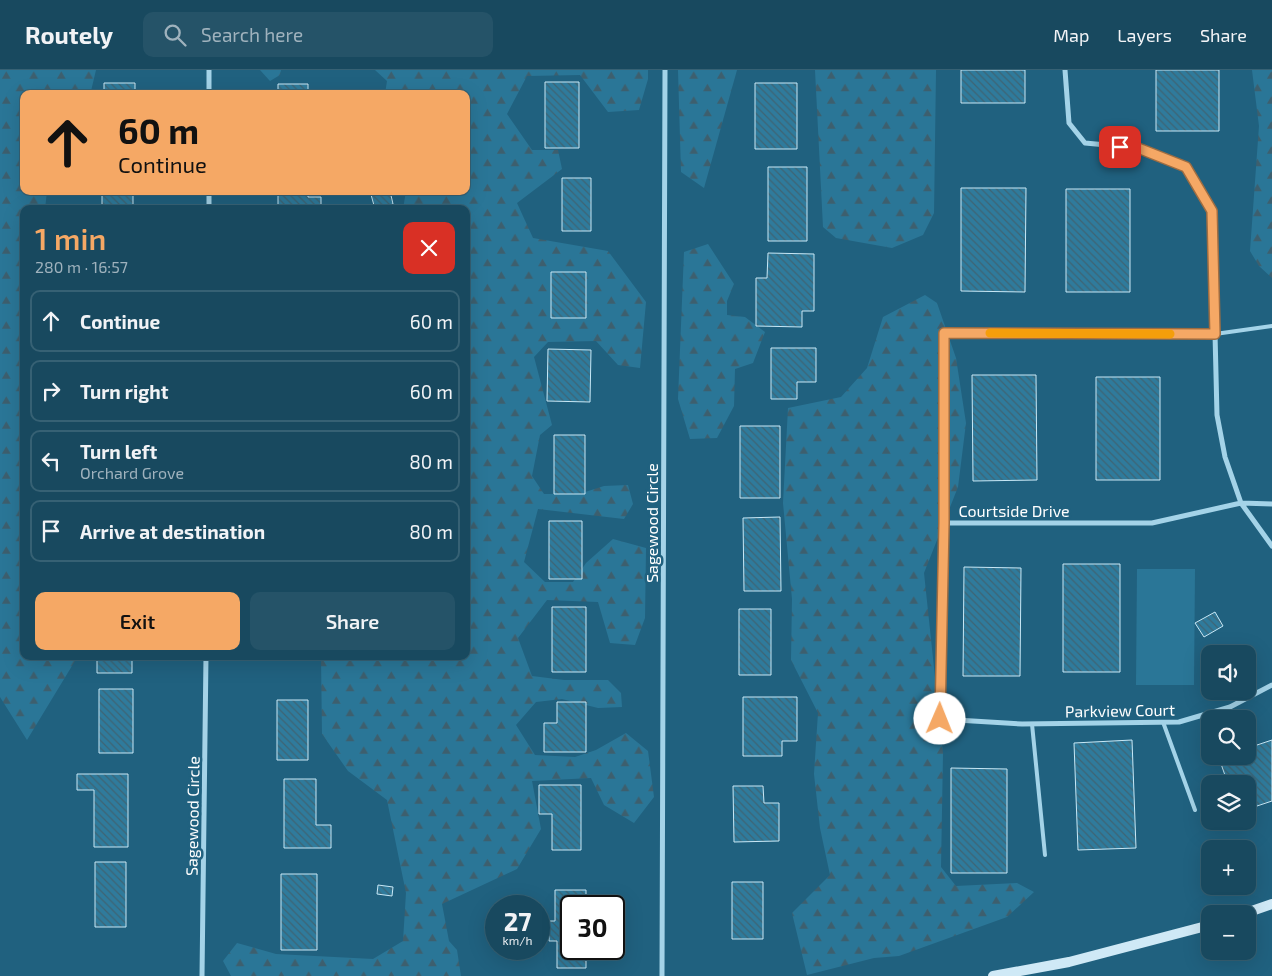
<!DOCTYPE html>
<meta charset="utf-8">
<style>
:root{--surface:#18495f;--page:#255368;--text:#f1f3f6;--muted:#9fb2bd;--line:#366174;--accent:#f5a865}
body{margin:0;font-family:"Exo 2",sans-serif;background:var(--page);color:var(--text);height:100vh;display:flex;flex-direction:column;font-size:19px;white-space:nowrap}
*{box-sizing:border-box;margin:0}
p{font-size:16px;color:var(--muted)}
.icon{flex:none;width:28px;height:28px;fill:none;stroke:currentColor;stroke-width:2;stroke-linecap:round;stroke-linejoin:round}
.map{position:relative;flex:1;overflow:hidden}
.panel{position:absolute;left:20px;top:135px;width:450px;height:455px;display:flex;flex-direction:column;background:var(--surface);border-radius:10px;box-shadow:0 5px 20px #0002,0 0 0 1px var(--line)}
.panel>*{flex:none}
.hud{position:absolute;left:20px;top:20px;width:450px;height:105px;border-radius:10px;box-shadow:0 5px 20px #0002,0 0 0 1px var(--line);background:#f5a865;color:#111;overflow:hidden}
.controls{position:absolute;left:1201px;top:575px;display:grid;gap:10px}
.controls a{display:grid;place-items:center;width:55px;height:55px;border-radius:10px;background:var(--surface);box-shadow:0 5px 20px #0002,0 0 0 1px var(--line);font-size:25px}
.speed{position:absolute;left:485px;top:825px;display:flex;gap:10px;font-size:25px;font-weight:700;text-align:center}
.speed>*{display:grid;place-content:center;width:65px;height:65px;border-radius:50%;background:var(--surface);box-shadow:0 5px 20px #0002,0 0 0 1px var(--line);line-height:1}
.speed small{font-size:12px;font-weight:400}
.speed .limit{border:2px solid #111;border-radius:8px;background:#fff;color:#111}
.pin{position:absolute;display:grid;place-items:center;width:42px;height:42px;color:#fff;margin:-21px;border-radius:10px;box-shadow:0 2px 8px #0006}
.me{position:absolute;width:55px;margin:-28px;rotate:1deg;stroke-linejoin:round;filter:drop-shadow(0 0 4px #0008)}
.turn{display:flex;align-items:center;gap:18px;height:105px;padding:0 15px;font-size:22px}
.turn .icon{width:65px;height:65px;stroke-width:2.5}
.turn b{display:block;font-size:35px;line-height:42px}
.round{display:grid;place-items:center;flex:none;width:52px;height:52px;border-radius:10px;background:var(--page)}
.head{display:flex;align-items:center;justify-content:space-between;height:85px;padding:0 15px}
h1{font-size:30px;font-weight:600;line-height:38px;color:var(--accent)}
.cta{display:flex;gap:10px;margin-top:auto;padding:10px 15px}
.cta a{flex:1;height:58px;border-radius:10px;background:var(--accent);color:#111;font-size:20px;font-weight:600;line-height:58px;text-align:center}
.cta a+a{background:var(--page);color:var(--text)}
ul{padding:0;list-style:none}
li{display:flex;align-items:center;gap:15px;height:62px;margin:0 10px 8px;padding:0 5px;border:2px solid var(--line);border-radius:10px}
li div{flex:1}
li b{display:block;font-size:19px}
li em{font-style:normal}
header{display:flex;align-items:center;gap:30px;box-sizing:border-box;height:70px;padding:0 25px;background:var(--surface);border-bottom:1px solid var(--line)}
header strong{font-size:24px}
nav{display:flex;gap:28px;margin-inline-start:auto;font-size:18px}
.search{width:350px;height:45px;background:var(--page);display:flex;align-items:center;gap:12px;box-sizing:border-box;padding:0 18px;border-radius:10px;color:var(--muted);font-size:19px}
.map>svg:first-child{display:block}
</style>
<header>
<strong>Routely</strong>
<div class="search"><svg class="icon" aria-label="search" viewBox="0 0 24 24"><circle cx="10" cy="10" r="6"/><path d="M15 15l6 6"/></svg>Search here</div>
<nav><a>Map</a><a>Layers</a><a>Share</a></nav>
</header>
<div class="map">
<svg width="1272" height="906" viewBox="0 0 1272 906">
<defs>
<pattern id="forest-firs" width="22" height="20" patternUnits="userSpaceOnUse" patternTransform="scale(1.25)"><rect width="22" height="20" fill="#2a7697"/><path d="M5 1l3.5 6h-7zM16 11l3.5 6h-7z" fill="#3d5f6e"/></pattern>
<pattern id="building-back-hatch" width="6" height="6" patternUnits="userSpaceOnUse" patternTransform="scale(1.25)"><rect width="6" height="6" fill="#2f7b9c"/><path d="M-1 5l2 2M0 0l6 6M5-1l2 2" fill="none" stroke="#3e6474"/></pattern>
</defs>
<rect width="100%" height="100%" fill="#20617f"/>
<path fill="url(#forest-firs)" d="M0,0H96L91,21L72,24H24V121H47L45,139H24V586H78L27,670L0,627Z
M260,0H281L280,5L270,11Z
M375,0H648V9L639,40L608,42L580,5L527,6L507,44L532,80H558L562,99L517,133L533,168L608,181L646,232L640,298L618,295L596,271L548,272L534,287L552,355L540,365L532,406L544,424H579L604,416L628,415L633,434L624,449L538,439L524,492L545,512H573L586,493L613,469L646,478L645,548L635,575L610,573L598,532L547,530L518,568L532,606L564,610H608L621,623L622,637L598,638L562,629L536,632L516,655L535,685L575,687L596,680L626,663L648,681L654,727L634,753L604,735L591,708L532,711L541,759L517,799L442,834L449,871L457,880L461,906H231L223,891L237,873L276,884L373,889L403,871L406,823L387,730L348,701L322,664L321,586H466V139H403L406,121H466V24H385L387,11Z
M678,0H737L704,118L681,102Z
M815,0H936L934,143L923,165L892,178L836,168L823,157Z
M1252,0H1272V208L1259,196L1250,181L1259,56Z
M708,174L734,214L727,231V245L745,247L765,262L753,293L735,299L734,336L717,368L690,369L678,329L684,182Z
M925,225L937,233L956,288L966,353L958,417L924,503L943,683L941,797L956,816L1017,813L1034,822L1007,847L899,886L874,888L807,905L792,843L830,805L820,758L814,704L818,643L791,590L792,529L783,433L788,338L841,327L867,298L883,247Z"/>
<path fill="#2a7697" d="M1137,499H1195L1194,615H1136Z"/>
<path fill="url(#building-back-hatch)" stroke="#c8e8f6" d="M961,0H1025V33H961Z
M1156,0H1219V61H1156Z
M545,12H579V78H545Z
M104,13H135V24H104Z
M755,13H797V79H755Z
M278,14H308V24H278Z
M768,97H807V171H768Z
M562,108H591V161H562Z
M961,118H1026L1025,222L961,221Z
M1066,119H1130V222H1066Z
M102,121H133V139H102Z
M278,121H308V127H321V139H278Z
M370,121H390L393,134L375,139Z
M768,183L814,184V241H802V257L756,256V208H767Z
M551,202H586V248H551Z
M771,278H816V312H797V329H771Z
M548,279L591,280L590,332L547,331Z
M972,305H1036L1037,410L973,411Z
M1096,307H1160V410H1096Z
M740,356H780V428H740Z
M554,365H585V424H554Z
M780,447L781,521H744L743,448Z
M549,451H582V509H549Z
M1063,494H1120V602H1063Z
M964,497L1021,498L1020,606H963Z
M552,537H586V602H552Z
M739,539H771V605H739Z
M1215,542L1223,556L1204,567L1195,553Z
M1227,577L1230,584H1210Z
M1210,584V596L1205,586Z
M97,586H132V603H97Z
M99,619H133V683H99Z
M743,627H797V671H782V686H743Z
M277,630H308V690H277Z
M557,632H586V682H544V653H557Z
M1132,670L1136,778L1078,780L1074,673Z
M1272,670V731L1248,739V714H1228L1219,688L1248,686V678Z
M951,698L1007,699V803H951Z
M77,704H128V777H94V720H77Z
M284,709H316V755H331V778H284Z
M539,715H581V780H552V744H539Z
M733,716H763L764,733H779V771L734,772Z
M95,792H126V857H95Z
M281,804H317V880H281Z
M732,812H763V869H732Z
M378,815L393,817L392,826L377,824Z
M555,820H586V836H571V879H586V898H557V871H549V851H555Z"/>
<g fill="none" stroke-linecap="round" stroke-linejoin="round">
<path stroke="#a4d3e8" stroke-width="4" d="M944,453V263L1215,264L1272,256
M1163,652L1195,740
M1032,654L1045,785"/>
<path stroke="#a4d3e8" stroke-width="5" d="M1065,0L1069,53L1085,73L1138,78L1186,97L1212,141L1217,345L1225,387L1241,433L1272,476
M209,24V0
M209,139V121
M1272,434L1241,433L1152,453H944L940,649L1022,654L1179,652L1230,637L1272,615
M202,906L206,586
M662,906L665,0"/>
<path stroke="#cfe9f6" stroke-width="10" d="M1243,844L1272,834
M993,906L1069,892L1210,855"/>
</g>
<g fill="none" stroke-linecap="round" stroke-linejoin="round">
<g stroke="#9f6d42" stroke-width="12">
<path id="route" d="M940,649L944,453V263L1215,264L1212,141L1186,97L1138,78L1120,77"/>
</g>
<use href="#route" stroke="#f5a865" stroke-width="9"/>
<path stroke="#f59e0b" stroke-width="9" d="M990,263L1170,264"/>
</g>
<g text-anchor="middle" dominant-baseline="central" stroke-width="5" stroke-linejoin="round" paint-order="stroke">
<g font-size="16" fill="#fff" stroke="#20617f">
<text x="1014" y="440">Courtside Drive</text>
<text transform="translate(651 453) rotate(-90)">Sagewood Circle</text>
<text transform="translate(1120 640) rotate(-1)">Parkview Court</text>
<text transform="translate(192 746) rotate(-89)">Sagewood Circle</text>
</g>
</g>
</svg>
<div class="controls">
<a><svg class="icon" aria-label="sound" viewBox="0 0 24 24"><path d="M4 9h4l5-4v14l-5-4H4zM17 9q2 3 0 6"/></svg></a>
<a><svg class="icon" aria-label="search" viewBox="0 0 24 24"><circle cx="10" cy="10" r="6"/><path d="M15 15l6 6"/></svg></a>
<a><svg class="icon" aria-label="layers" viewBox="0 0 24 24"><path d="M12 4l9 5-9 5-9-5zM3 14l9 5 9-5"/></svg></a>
<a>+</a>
<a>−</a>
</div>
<div class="speed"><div>27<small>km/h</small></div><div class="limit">30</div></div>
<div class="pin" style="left:1120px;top:77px;background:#d93025"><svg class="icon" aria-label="arrive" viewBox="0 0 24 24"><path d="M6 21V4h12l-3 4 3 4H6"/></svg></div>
<svg class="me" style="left:940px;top:649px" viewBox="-20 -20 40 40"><circle r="19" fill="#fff"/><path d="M0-13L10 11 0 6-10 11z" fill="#f5a865"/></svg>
<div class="hud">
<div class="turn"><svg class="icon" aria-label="ahead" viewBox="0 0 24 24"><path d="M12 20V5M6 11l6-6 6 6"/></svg><div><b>60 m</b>Continue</div></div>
</div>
<section class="panel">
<div class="head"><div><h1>1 min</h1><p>280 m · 16:57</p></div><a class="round" style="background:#d93025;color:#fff"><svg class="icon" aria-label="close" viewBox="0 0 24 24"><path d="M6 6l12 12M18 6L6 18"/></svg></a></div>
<ul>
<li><svg class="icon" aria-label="ahead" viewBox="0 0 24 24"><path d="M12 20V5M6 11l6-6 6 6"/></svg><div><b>Continue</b></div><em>60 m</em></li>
<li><svg class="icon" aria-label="right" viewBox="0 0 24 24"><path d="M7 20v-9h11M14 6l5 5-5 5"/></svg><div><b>Turn right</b></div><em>60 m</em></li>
<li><svg class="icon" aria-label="left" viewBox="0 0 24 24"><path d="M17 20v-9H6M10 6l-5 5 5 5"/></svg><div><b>Turn left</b><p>Orchard Grove</p></div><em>80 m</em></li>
<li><svg class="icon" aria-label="arrive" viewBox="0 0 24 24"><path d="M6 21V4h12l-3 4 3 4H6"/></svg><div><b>Arrive at destination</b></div><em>80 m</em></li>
</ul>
<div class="cta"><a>Exit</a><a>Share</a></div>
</section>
</div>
